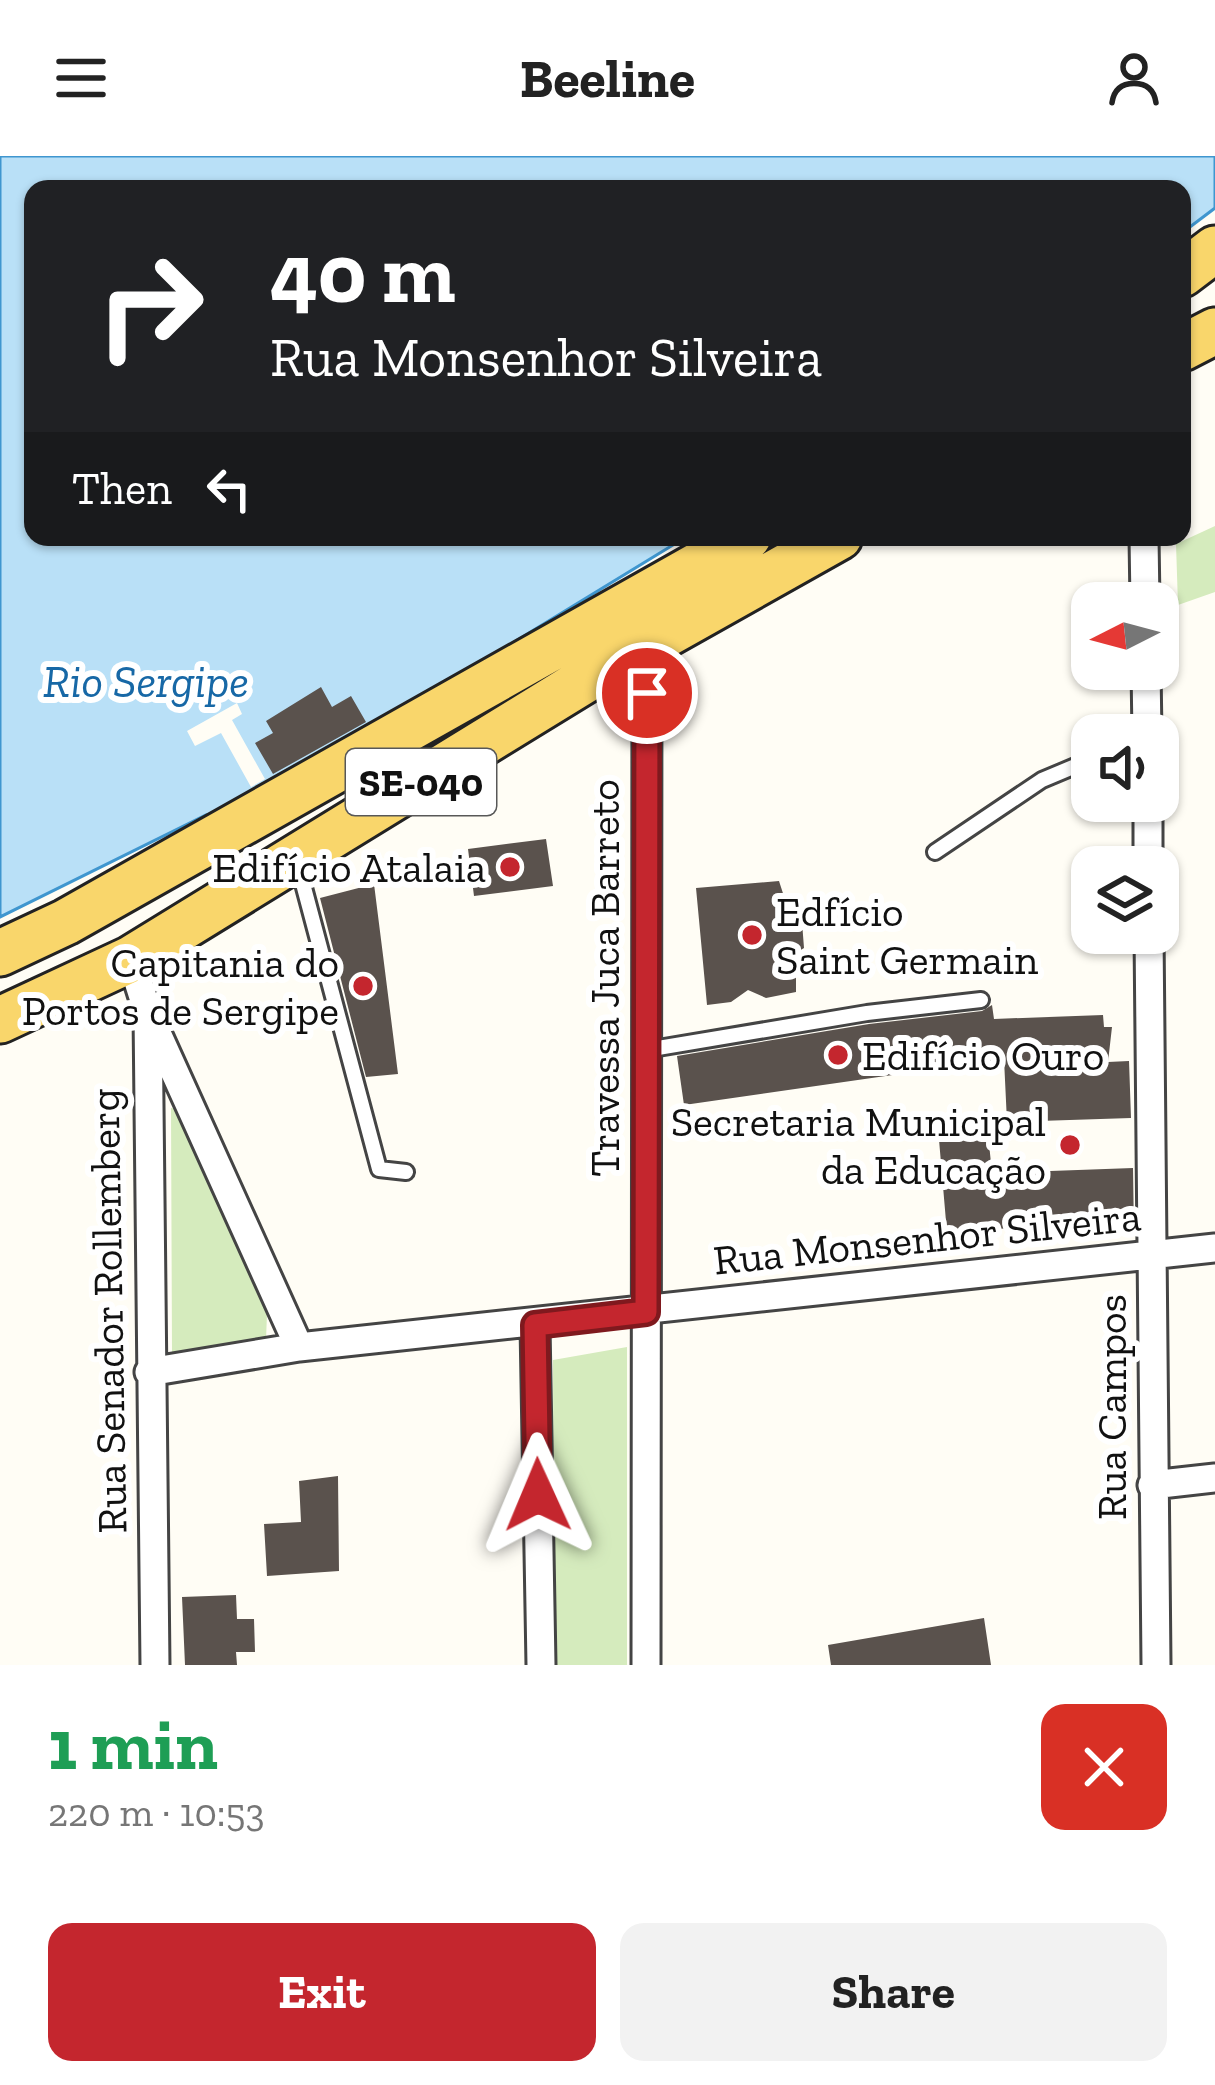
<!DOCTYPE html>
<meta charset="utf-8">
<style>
:root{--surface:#fff;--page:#f2f2f2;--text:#222;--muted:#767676;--accent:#c4262e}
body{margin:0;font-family:"Zilla Slab",serif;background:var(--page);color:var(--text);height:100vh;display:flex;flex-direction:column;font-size:45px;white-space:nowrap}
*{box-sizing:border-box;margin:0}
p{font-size:39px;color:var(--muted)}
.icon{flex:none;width:66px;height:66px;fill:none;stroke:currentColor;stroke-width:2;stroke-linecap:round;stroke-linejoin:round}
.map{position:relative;height:1509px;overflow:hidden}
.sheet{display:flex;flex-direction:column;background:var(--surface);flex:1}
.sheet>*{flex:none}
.top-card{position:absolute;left:24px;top:24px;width:1167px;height:366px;border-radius:24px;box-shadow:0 3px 9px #0004;background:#202124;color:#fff;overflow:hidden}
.needle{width:78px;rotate:264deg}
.tools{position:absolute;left:1071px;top:426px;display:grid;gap:24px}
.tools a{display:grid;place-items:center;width:108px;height:108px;border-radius:24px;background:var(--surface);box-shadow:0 3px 9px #0004;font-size:60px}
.pin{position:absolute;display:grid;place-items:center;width:102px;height:102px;color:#fff;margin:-51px;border:6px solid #fff;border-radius:50%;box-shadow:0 3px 12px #0007}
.me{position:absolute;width:132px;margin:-66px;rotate:359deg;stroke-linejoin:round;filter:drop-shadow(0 0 9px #0008)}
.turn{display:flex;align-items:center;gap:42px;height:252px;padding:0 48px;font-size:54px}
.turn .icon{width:156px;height:156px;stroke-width:2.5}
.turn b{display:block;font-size:84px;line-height:102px}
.then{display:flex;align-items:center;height:114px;padding:0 48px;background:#0003;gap:24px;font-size:45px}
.round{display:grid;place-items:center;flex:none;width:126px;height:126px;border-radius:24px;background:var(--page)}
.head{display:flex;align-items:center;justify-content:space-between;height:204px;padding:0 48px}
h1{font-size:72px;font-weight:700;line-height:90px;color:#1e9e55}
.cta{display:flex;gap:24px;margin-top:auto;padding:24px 48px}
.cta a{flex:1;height:138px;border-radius:24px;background:var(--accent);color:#fff;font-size:48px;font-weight:700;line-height:138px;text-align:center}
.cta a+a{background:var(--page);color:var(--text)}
header{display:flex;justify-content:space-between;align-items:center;height:156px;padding:0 48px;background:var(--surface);font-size:54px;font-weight:700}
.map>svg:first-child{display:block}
</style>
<header><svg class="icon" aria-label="menu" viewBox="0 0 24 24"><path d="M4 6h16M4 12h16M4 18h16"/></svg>Beeline<svg class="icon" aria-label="person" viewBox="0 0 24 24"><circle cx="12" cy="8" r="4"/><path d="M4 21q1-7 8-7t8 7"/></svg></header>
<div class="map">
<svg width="1215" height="1509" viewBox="0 0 1215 1509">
<rect width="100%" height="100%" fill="#fffdf5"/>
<path fill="#d5ebbd" d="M1215,370V436L1178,449L1176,388Z
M171,952L181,953L267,1158L266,1184L172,1197Z
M627,1191V1509H554L553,1204Z"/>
<path fill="#b9e0f7" stroke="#3f96cf" stroke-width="3" d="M0,0H1215V52L1182,77V33H33V381H686L244,651L206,659L0,761Z"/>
<path fill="#fffdf5" d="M237,547L242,558L232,564L265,623L251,631L221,577L195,590L187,575Z"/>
<path fill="#5a524d" d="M321,531L332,551L351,540L366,566L273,618L255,587L273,577L266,565Z
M546,683L553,730L474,740L468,693Z
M779,725L791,762L802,766L804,792L796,797V836L766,842L748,834L731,846L707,849L696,732Z
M374,728L398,918L366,921L320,742Z
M992,849L994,863L1103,859L1104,871H1112L1108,906L1129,905L1131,962L1007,966L1004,903L684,949L677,900L869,868L982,855Z
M987,968L992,1017L1133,1012L1134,1077L1011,1082V1072L947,1077L938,972Z
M338,1320L339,1415L267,1420L264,1368L301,1366L299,1325Z
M236,1439L237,1463H254L255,1496H236L237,1509H185L182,1441Z
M984,1462L991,1509H831L828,1489Z"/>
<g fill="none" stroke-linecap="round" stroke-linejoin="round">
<g stroke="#444" stroke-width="20">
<path id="service" d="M935,696L1042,624L1092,603
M298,709L379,1013L406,1016
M646,894L867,857L981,844"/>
</g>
<g stroke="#444" stroke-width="33">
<path id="minor" d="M1144,381L1145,447
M1146,513L1147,579
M1148,645V711
M1149,777L1156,1509
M131,803L148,857L155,1509
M152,866L299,1191
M535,1169L541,1509
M149,1216L299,1191L1215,1092
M1152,1329L1215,1322
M646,1509L647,488"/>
</g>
<g stroke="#222" stroke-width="51">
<path id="primary" d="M1182,118L1215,93
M1182,192L1215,175
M0,797L66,766L748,381
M0,864L131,803L590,521L839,381"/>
</g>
<use href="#service" stroke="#fff" stroke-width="14"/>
<use href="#minor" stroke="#fff" stroke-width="27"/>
<use href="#primary" stroke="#f9d66b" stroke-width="45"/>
</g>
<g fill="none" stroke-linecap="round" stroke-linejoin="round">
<g stroke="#7f191e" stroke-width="30">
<path id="route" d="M538,1339L535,1169L646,1156L647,537"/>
</g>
<use href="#route" stroke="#c4262e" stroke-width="21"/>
</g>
<g fill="#c4262e" stroke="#fff" stroke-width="4.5">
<circle cx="510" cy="711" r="12"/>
<circle cx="752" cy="779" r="12"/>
<circle cx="363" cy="830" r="12"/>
<circle cx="838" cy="899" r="12"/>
<circle cx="1070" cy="989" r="12"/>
</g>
<g text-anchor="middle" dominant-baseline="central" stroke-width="12" stroke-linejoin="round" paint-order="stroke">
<rect fill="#fff" stroke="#585858" stroke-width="3" x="346" y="593" width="150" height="66" rx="9"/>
<g font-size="39" font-weight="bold" fill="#111">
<text x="421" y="626">SE-040</text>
</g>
<g font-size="42" fill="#111" stroke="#fff" text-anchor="end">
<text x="486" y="711">Edifício Atalaia</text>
<text x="776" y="755" text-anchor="start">Edfício<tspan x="776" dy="48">Saint Germain</tspan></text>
<text x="339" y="806">Capitania do<tspan x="339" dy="48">Portos de Sergipe</tspan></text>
<text x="862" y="899" text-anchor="start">Edifício Ouro</text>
<text x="1046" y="965">Secretaria Municipal<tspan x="1046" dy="48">da Educação</tspan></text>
</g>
<g font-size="42" fill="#111" stroke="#fff">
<text transform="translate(604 822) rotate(-90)">Travessa Juca Barreto</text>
<text transform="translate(927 1082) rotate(-6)">Rua Monsenhor Silveira</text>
<text transform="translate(108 1155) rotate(-91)">Rua Senador Rollemberg</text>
<text transform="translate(1111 1251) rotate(-90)">Rua Campos</text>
</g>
<g font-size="45" font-style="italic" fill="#1768a6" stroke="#fff">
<text x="146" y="526">Rio Sergipe</text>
</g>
</g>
</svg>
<div class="tools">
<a><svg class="needle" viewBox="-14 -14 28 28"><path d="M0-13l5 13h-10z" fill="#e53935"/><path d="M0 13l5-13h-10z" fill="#767676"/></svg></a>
<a><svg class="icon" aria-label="sound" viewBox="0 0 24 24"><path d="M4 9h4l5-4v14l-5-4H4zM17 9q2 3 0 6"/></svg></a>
<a><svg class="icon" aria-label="layers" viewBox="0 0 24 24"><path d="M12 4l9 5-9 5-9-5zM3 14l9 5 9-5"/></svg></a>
</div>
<div class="pin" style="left:647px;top:537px;background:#d93025"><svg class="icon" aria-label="arrive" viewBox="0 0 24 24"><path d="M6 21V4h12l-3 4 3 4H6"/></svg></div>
<svg class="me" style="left:538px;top:1339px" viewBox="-20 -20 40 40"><path d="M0-17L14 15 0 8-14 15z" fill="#c4262e" stroke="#fff" stroke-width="4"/></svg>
<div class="top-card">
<div class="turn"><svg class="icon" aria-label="right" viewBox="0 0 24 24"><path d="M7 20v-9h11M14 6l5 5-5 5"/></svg><div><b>40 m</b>Rua Monsenhor Silveira</div></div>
<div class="then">Then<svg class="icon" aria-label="left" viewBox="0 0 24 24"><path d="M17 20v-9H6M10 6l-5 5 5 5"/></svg></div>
</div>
</div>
<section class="sheet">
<div class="head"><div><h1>1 min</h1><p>220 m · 10:53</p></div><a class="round" style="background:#d93025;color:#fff"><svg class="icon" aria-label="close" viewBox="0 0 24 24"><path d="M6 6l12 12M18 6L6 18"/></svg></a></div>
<div class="cta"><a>Exit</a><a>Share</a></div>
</section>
